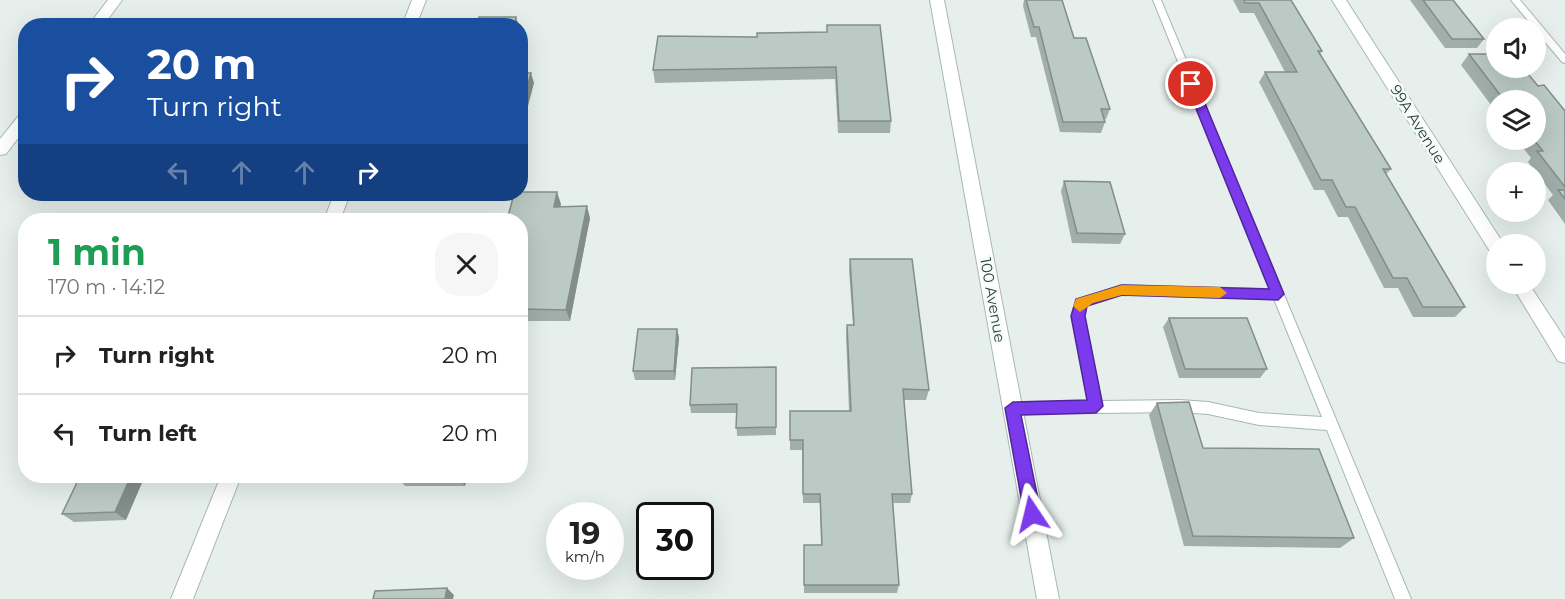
<!DOCTYPE html>
<meta charset="utf-8">
<style>
:root{--surface:#fff;--page:#f6f6f6;--text:#222;--muted:#767676;--line:#e0e0e0}
body{margin:0;font-family:Montserrat,sans-serif;background:var(--page);color:var(--text);height:100vh;display:flex;flex-direction:column;font-size:22px;white-space:nowrap}
*{box-sizing:border-box;margin:0}
p{font-size:20px;color:var(--muted)}
.icon{flex:none;width:33px;height:33px;fill:none;stroke:currentColor;stroke-width:2;stroke-linecap:round;stroke-linejoin:round}
.map{position:relative;flex:1;overflow:hidden}
.details{position:absolute;left:18px;top:213px;width:510px;height:270px;display:flex;flex-direction:column;background:var(--surface);border-radius:24px;box-shadow:0 6px 24px #0002}
.details>*{flex:none}
.hud{position:absolute;left:18px;top:18px;width:510px;height:183px;border-radius:24px;box-shadow:0 6px 24px #0002;background:#1a4fa0;color:#fff;overflow:hidden}
.buttons{position:absolute;left:1486px;top:18px;display:grid;gap:12px}
.buttons a{display:grid;place-items:center;width:60px;height:60px;border-radius:50%;background:var(--surface);box-shadow:0 6px 24px #0002;font-size:30px}
.speed{position:absolute;left:546px;top:502px;display:flex;gap:12px;font-size:30px;font-weight:700;text-align:center}
.speed>*{display:grid;place-content:center;width:78px;height:78px;border-radius:50%;background:var(--surface);box-shadow:0 6px 24px #0002;line-height:1}
.speed small{font-size:15px;font-weight:400}
.speed .limit{border:3px solid #111;border-radius:9px;background:#fff;color:#111}
.pin{position:absolute;display:grid;place-items:center;width:51px;height:51px;color:#fff;margin:-26px;border:3px solid #fff;border-radius:50%;box-shadow:0 2px 6px #0007}
.me{position:absolute;width:66px;margin:-33px;rotate:350deg;stroke-linejoin:round;filter:drop-shadow(0 0 4px #0008)}
.turn{display:flex;align-items:center;gap:21px;height:126px;padding:0 30px;font-size:27px}
.turn .icon{width:78px;height:78px;stroke-width:2.5}
.turn b{display:block;font-size:42px;line-height:51px}
.lanes{display:flex;align-items:center;height:57px;padding:0 30px;background:#0003;justify-content:center;gap:30px;direction:ltr}
.lanes .off{opacity:.35}
.round{display:grid;place-items:center;flex:none;width:63px;height:63px;border-radius:24px;background:var(--page)}
.overview{display:flex;align-items:center;justify-content:space-between;height:102px;padding:0 30px}
h1{font-size:36px;font-weight:700;line-height:45px;color:#1e9e55}
ul{padding:0;list-style:none}
li{display:flex;align-items:center;gap:18px;height:78px;padding:0 30px;border-top:2px solid var(--line)}
li div{flex:1}
li b{display:block;font-size:22px}
li em{font-style:normal}
.map>svg:first-child{display:block}
</style>
<div class="map">
<svg width="1565" height="599" viewBox="0 0 1565 599">
<rect width="100%" height="100%" fill="#e6efeb"/>
<g fill="none" stroke-linecap="round" stroke-linejoin="round">
<g stroke="#a8b8b2" stroke-width="2">
<path id="service" d="M1153,0H1161L1411,599H1395L1327,430L1259,425L1208,414L1180,412L1013,414L1008,412L1006,408L1008,404L1013,402L1088,401L1072,316L1077,300L1121,285L1270,289ZM1121,295L1274,299L1322,417L1259,413L1208,402L1180,400L1101,401L1084,316L1086,306Z
M1511,0H1520L1565,54V63L1562,62L1536,31V28H1534Z"/>
</g>
<g stroke="#a8b8b2" stroke-width="2">
<path id="minor" d="M108,0H122L103,26H88Z
M412,0H426L416,26H402Z
M930,0H944L1059,599H1037Z
M1332,0H1346L1503,243L1497,244V255L1491,253Z
M26,112V128L6,154L0,155V139L21,113Z
M334,194H350L340,220H324Z
M1511,284H1529L1565,339V363L1558,361Z
M221,476H241L193,599H171Z"/>
</g>
<use href="#service" fill="#fff" fill-rule="evenodd"/>
<use href="#minor" fill="#fff" fill-rule="evenodd"/>
</g>
<path fill="#a1aea9" d="M1024,0H1062L1074,38L1110,109L1106,119H1104L1105,122L1101,133L1060,132L1036,37H1031L1023,6Z
M1233,0H1291L1322,51L1320,54L1391,169L1386,174L1465,307L1455,317H1413L1398,288H1384L1348,217H1338L1324,190H1314L1259,82L1265,72H1285L1254,13H1240Z
M1410,0H1453L1484,39L1477,48H1445Z
M827,25L891,121L890,133H838L835,79L655,83L653,70L757,37L827,32Z
M1469,54L1538,86L1565,111V224L1548,200L1553,195L1528,162L1531,158L1517,140H1536V100H1497V113L1461,65Z
M1064,181L1125,234L1120,244L1072,243L1061,191Z
M217,194H270L269,196L220,197Z
M561,204L560,207L590,218L570,321H520V220Z
M850,259L929,390L926,400H904L912,494L910,503H893L899,585L897,593H804V545H821L820,503H803L802,450H790V411H849L846,336L847,325H853L849,270Z
M1169,318L1267,369L1260,378H1179L1163,327Z
M677,329L679,338L675,380H635L633,371Z
M776,367V435L737,436L736,413H691L690,405Z
M1157,403L1203,448L1354,538L1340,548L1184,546L1149,415Z
M80,476L126,520L74,522L62,514Z
M397,476H467L465,486H405Z"/>
<path fill="#838d89" d="M516,17L519,26H514Z
M531,73L534,83L520,137V114Z
M557,192L561,204L557,219L554,207Z
M587,206L590,218L570,321L566,310Z
M677,329L679,338L675,380L674,371Z
M131,476H145L126,520L115,512Z
M458,476H467L465,486Z
M447,588L454,595L453,599H445Z"/>
<path fill="#bbcac4" stroke="#838d89" stroke-width="1.5" d="M1026,0H1062L1074,38H1086L1110,109H1101L1105,122H1063L1039,27H1034Z
M1244,0H1291L1322,51H1318L1391,169H1383L1465,307H1423L1407,278H1393L1355,207H1346L1332,180H1321L1265,72H1297L1259,3H1245Z
M1423,0H1453L1484,39H1452Z
M479,17H516L514,26H477Z
M827,25H880L891,121H839L836,67L653,70L658,36L757,37V33L827,32Z
M1469,54H1497V68H1523L1538,86L1544,85L1565,111V187L1537,151H1543L1534,140H1536V100H1504Z
M520,73H531L520,114Z
M1064,181L1110,182L1125,234L1077,233Z
M1558,190H1565V199Z
M520,192H557L554,207L587,206L566,310L520,309V220H507L514,194H520Z
M850,259H912L929,390L903,389L912,494H892L899,585H804V545H822L820,494H803V440H790V411H851L847,325H854Z
M1169,318H1247L1267,369H1185Z
M638,329H677L674,371H633Z
M776,367V427L736,428L737,404L690,405L692,368Z
M1189,402L1203,448L1319,449L1354,538L1193,536L1157,403Z
M80,476H131L115,512L62,514Z
M447,588L445,599H373L375,591Z"/>
<path fill="#7c3aed" stroke="#51269a" stroke-width="1.5" d="M1191,80L1197,84L1284,294L1278,300L1122,295L1087,306L1085,316L1103,406L1096,413L1021,415L1041,514L1038,520L1032,522L1027,520L1024,514L1005,408L1013,402L1087,400L1071,316L1076,299L1122,285L1269,289L1186,84Z"/>
<path fill="#f59e0b" d="M1122,285L1220,287L1227,293L1220,298L1122,295L1093,303L1080,312L1073,306L1076,299Z"/>
<g text-anchor="middle" dominant-baseline="central" stroke-width="5" stroke-linejoin="round" paint-order="stroke">
<g font-size="15" fill="#24423a" stroke="#f7fbf9">
<text transform="translate(1418 124) rotate(58)">99A Avenue</text>
<text transform="translate(993 300) rotate(80)">100 Avenue</text>
</g>
</g>
</svg>
<div class="buttons">
<a><svg class="icon" aria-label="sound" viewBox="0 0 24 24"><path d="M4 9h4l5-4v14l-5-4H4zM17 9q2 3 0 6"/></svg></a>
<a><svg class="icon" aria-label="layers" viewBox="0 0 24 24"><path d="M12 4l9 5-9 5-9-5zM3 14l9 5 9-5"/></svg></a>
<a>+</a>
<a>−</a>
</div>
<div class="speed"><div>19<small>km/h</small></div><div class="limit">30</div></div>
<div class="pin" style="left:1191px;top:84px;background:#d93025"><svg class="icon" aria-label="arrive" viewBox="0 0 24 24"><path d="M6 21V4h12l-3 4 3 4H6"/></svg></div>
<svg class="me" style="left:1032px;top:514px" viewBox="-20 -20 40 40"><path d="M0-17L14 15 0 8-14 15z" fill="#7c3aed" stroke="#fff" stroke-width="4"/></svg>
<div class="hud">
<div class="turn"><svg class="icon" aria-label="right" viewBox="0 0 24 24"><path d="M7 20v-9h11M14 6l5 5-5 5"/></svg><div><b>20 m</b>Turn right</div></div>
<div class="lanes"><svg class="icon off" aria-label="left" viewBox="0 0 24 24"><path d="M17 20v-9H6M10 6l-5 5 5 5"/></svg><svg class="icon off" aria-label="ahead" viewBox="0 0 24 24"><path d="M12 20V5M6 11l6-6 6 6"/></svg><svg class="icon off" aria-label="ahead" viewBox="0 0 24 24"><path d="M12 20V5M6 11l6-6 6 6"/></svg><svg class="icon" aria-label="right" viewBox="0 0 24 24"><path d="M7 20v-9h11M14 6l5 5-5 5"/></svg></div>
</div>
<section class="details">
<div class="overview"><div><h1>1 min</h1><p>170 m · 14:12</p></div><a class="round"><svg class="icon" aria-label="close" viewBox="0 0 24 24"><path d="M6 6l12 12M18 6L6 18"/></svg></a></div>
<ul>
<li><svg class="icon" aria-label="right" viewBox="0 0 24 24"><path d="M7 20v-9h11M14 6l5 5-5 5"/></svg><div><b>Turn right</b></div><em>20 m</em></li>
<li><svg class="icon" aria-label="left" viewBox="0 0 24 24"><path d="M17 20v-9H6M10 6l-5 5 5 5"/></svg><div><b>Turn left</b></div><em>20 m</em></li>
</ul>
</section>
</div>
